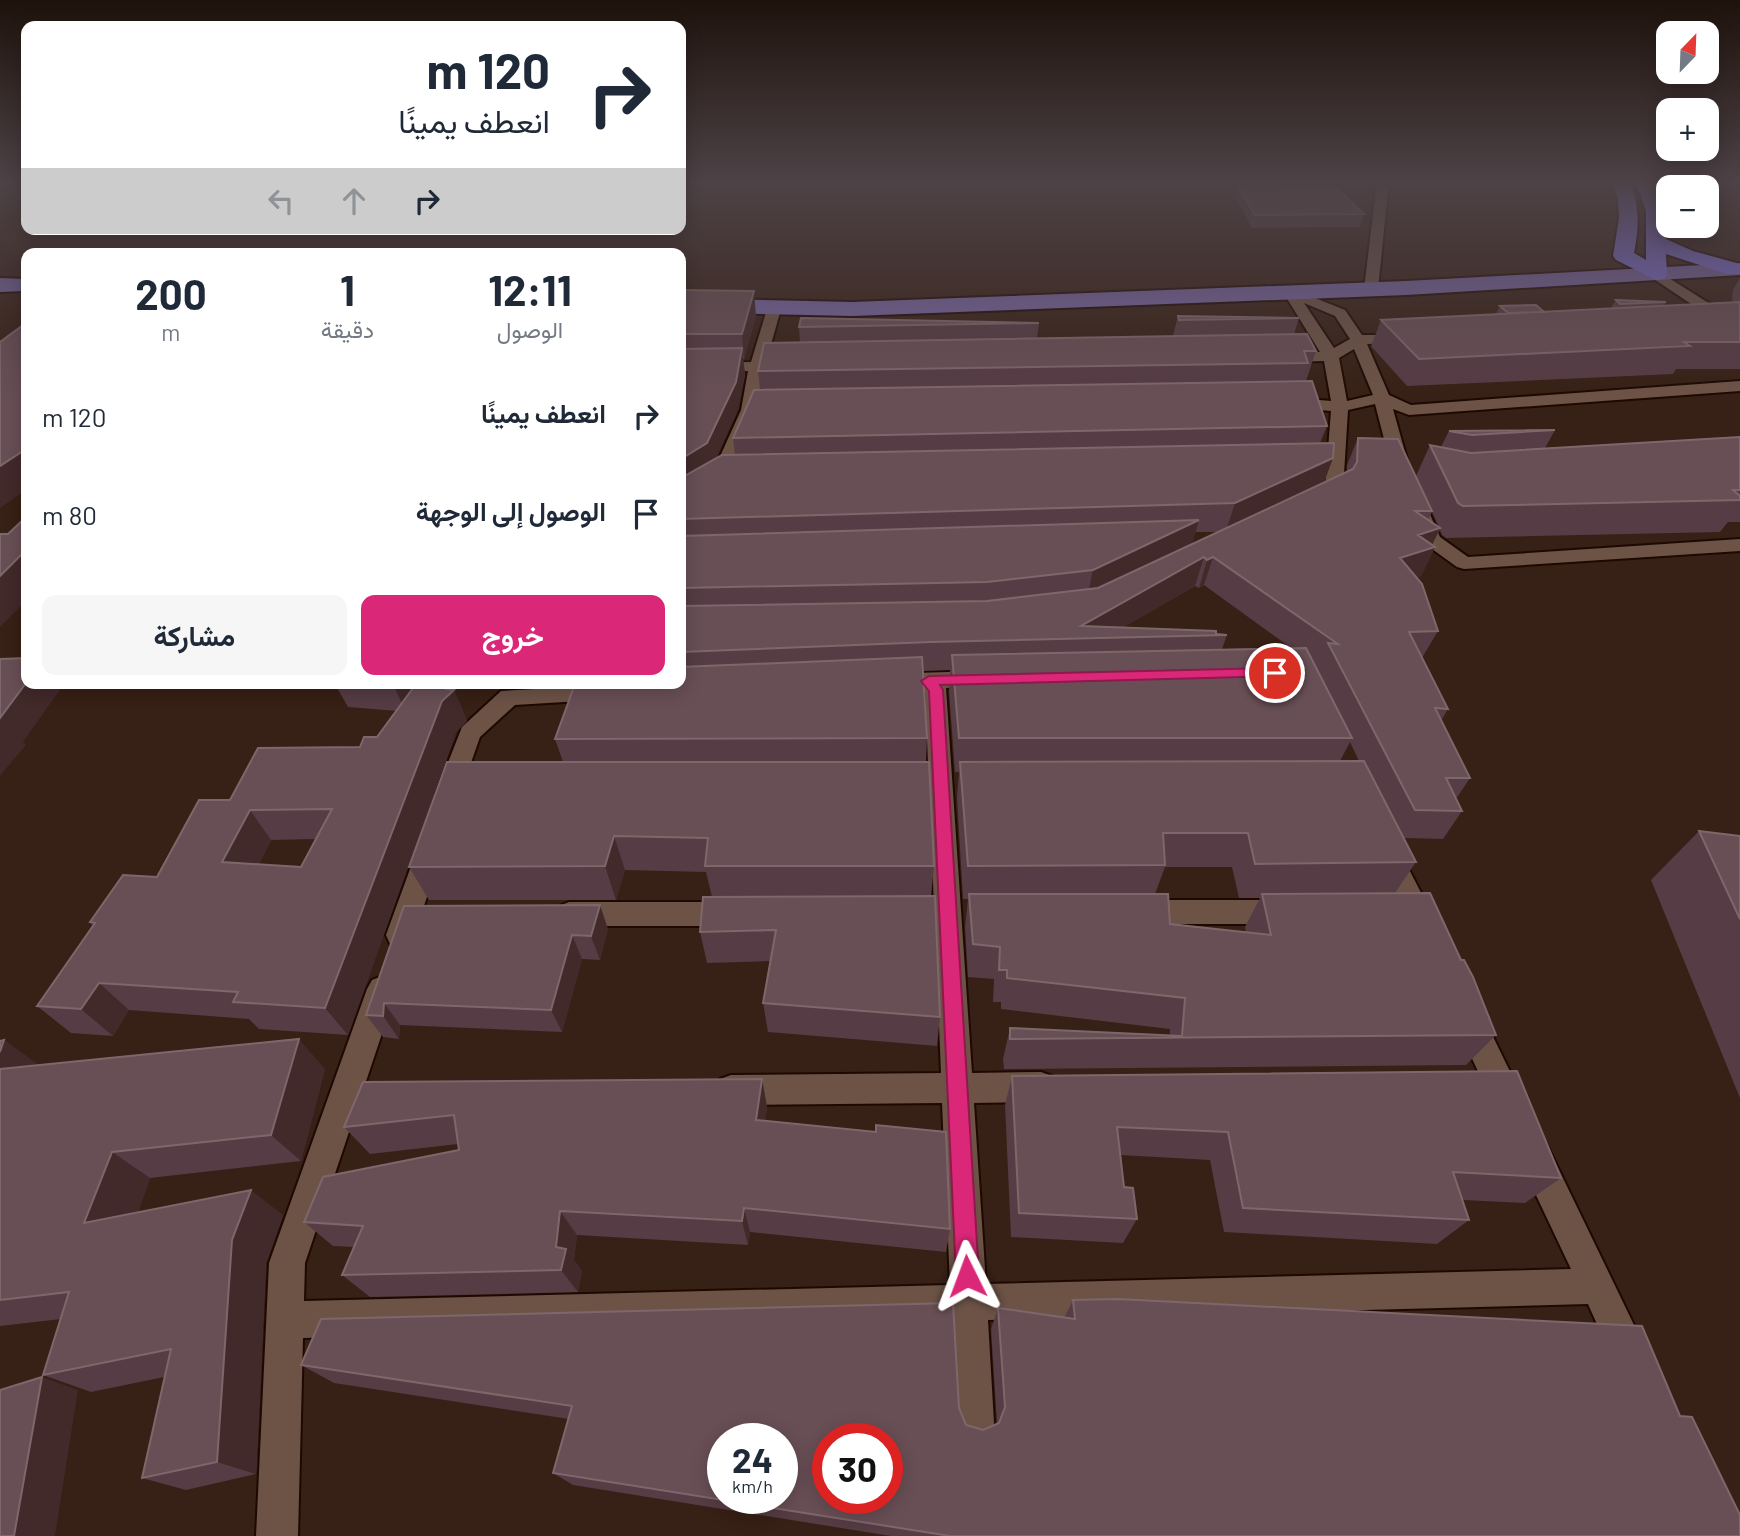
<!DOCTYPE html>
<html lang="ar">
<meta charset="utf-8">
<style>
:root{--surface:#fff;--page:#f6f6f7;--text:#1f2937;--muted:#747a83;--accent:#db2777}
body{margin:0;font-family:Barlow,Vazirmatn,sans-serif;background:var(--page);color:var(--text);direction:rtl;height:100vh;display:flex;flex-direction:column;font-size:26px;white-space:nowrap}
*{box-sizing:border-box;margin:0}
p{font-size:23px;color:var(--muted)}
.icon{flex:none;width:38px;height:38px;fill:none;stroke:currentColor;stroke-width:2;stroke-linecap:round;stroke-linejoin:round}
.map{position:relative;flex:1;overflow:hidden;direction:ltr}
.sheet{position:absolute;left:21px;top:248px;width:665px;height:441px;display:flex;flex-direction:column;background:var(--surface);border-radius:14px;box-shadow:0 4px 18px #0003;direction:rtl}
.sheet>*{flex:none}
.banner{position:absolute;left:21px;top:21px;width:665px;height:214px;border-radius:14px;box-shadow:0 4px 18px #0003;direction:rtl;background:#fff;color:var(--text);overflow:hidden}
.needle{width:46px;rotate:23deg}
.buttons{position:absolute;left:1656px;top:21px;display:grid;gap:14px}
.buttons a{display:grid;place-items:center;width:63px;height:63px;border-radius:14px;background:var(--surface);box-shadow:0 4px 18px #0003;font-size:35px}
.speed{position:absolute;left:707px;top:1423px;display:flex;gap:14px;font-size:35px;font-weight:700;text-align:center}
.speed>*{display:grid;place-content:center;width:91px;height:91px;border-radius:50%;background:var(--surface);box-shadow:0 4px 18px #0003;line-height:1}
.speed small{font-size:18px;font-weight:400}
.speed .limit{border:10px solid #d22;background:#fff;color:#111}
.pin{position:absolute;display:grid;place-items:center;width:60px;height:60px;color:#fff;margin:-30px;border:4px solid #fff;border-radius:50%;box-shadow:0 2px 7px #0007}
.me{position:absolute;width:77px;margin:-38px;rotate:357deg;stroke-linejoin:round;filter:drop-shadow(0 0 5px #0008)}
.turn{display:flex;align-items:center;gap:24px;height:147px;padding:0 21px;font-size:32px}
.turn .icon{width:91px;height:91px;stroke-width:2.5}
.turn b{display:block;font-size:49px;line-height:60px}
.lanes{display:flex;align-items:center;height:66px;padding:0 21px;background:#0003;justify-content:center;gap:35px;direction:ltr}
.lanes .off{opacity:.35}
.eta{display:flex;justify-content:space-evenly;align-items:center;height:119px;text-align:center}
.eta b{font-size:42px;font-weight:700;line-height:49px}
.primary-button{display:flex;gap:14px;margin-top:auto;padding:14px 21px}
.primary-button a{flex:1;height:80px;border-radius:14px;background:var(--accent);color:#fff;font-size:28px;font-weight:700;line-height:80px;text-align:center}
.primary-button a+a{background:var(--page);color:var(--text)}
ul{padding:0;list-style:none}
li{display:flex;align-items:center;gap:21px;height:98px;padding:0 21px}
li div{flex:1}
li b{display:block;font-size:26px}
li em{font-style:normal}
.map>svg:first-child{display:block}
</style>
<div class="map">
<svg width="1740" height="1536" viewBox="0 0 1740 1536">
<rect width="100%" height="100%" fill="#372015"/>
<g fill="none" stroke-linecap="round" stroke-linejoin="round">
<g stroke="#1e0902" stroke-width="4">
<path id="street" d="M1377,181H1389L1378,289L1371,293L1364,289Z
M1656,270L1707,302L1740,318V328L1697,308L1651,277L1649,274Z
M1290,288L1345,310L1362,335H1413L1416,338L1408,343L1367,344L1389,395L1411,405L1740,381V391L1409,415L1393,409L1410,470L1401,475L1392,470L1375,404L1348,410L1343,490L1341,494L1316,504L1307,498L1325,487L1331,411L1285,407L1277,402L1285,397L1331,401L1324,361L1284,362L1276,357L1284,352H1320L1283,292ZM1304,303L1335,316L1350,339L1334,348ZM1354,349L1373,395L1347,401L1339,358Z
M774,305L781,309L766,362L792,361L800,366L792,371H764L757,410L730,475L688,504L681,506V492L713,472L741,410L748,371L681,373V363L751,362L767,309Z
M1420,506L1429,512L1440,537L1468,557L1740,539V551L1464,569L1457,567L1425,544L1411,512Z
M982,671L990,674L993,679L990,684L946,688L972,1073L1041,1072L1052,1076L1057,1087L1052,1098L1041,1102L974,1103L986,1284L1571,1269L1517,1155L1522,1143L1534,1138L1546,1143L1648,1354L1642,1367L1629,1373L1616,1367L1588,1304L988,1320L994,1423L989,1437L975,1442L961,1437L956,1423L951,1321L303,1338L298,1536H256L269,1263L367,989L372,980L382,976L392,980L397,989L305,1263L304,1301L950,1285L942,1103L731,1105L720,1101L715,1090L720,1079L731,1075L941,1073L925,691L906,686L903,681L906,676L914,673Z
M605,685L613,687L616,693L613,699L515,705L480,737L458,800L449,803L440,800L436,793L462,727L501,691Z
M430,840L439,843L443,850L414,935L410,944L400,947L390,944L386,935L417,850L421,843Z
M1388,842L1397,846L1433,916L1437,924L1433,932L1423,936L1413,932L1375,853L1379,846Z
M1136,900H1285L1295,904L1299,912L1295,920L1285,924H1136L1126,920L1122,912L1126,904Z
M569,902H735L745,906L749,914L745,922L735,926H569L559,922L555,914L559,906Z
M1469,1006L1480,1010L1519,1090L1524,1101L1519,1112L1508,1116L1497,1112L1454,1020L1458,1010Z"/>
</g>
<g stroke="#1e0902" stroke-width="4">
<path id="primary" d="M1740,263V275L1406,295L852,316L681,312V298L852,302L1406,281Z
M0,278L26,279V291L0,292Z"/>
</g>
<g stroke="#1e0902" stroke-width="4">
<path id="highway" d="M1612,181H1630C1640,206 1639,228 1634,253L1646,260V211L1635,181H1653L1666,211V239L1693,251L1740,264V274H1727L1666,254L1667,274L1664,279L1656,280L1616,260L1613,256L1619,218L1618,200Z"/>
</g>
<use href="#street" fill="#6d5346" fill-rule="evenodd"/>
<use href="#primary" fill="#7866a4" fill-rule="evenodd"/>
<use href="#highway" fill="#7f72e2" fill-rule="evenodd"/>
</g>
<path fill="#563c44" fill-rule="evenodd" d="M1239,187L1364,214L1360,227L1252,228L1236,198Z
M1740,278V369H1676L1673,374L1407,386L1371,346L1381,320L1496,314L1500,306L1544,312L1611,308L1616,300L1666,302L1664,306L1737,302L1732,301L1733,290Z
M681,290L756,316L744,359H743L745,374L738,409L716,458L735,455L733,438L760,389L758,371L800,343L799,327L1039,323L1037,338L1173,336L1178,316L1299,318L1294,334L1316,351L1306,381L1327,426L1320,443L1333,458L1324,482L1347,472V465L1358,438L1416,476L1430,445L1441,447L1449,431L1555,430L1545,448L1740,437V522H1728L1720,532L1446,538L1442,535L1440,530L1432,545L1435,547L1421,576L1417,577L1438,631L1422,658L1448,709L1441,721L1470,778L1456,799L1462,811L1443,839L1404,838L1416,862L1395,893L1496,1035L1466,1065L1004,1069L1003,1059L1010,1028L1170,1036V1029L1001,1009V1002H993L994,979L968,977L965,928L968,899H963L957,797L959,772H955L949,691L950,670L923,671L927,738L926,762L934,866L931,896L940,1017L937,1046L768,1032L763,1003L770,961L707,963L700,932L712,897L706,872L625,870L616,900H429L409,867L563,762L555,739L681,684ZM1432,512L1439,527L1428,520ZM1195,532H1219L1192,544ZM1204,585L1291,648L1222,649L1227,635L1122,628L1195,586L1199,588ZM1350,742L1359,761H1340ZM1165,867H1232L1239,898H1260L1245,927L1246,932L1170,924L1155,894Z
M335,684H449L451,690H454L467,721L456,732L348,1035L259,1029L249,1019L129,1010L113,1036L71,1033L37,1006L93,926L90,922L157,877L230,800L360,747L377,737L397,711L348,707ZM315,839L301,867L259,864L271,840Z
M1699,831L1740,836V1098L1651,880Z
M404,906L608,929L600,960L582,959L562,1032L400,1025L399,1039L383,1037L366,1015Z
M4,1040L38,1065L325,1069L301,1161L150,1178L138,1212L283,1215L266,1263L256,1474L186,1490L142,1478L164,1377L91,1392L43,1375L61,1319L0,1326V1041Z
M1012,1076L1561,1178L1525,1203L1463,1200L1469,1220L1437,1244L1224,1232L1210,1160L1120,1155L1124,1187L1137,1219L1123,1243L1011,1237L1005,1105Z
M762,1079L767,1107L765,1121L950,1229L946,1252L750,1232L748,1245L577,1235L574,1260L582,1271L578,1292L370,1297L342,1275L354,1247L333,1246L304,1222L459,1150L458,1144L370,1154L344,1127Z
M1073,1300L1680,1416L1740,1536H891L573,1485L553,1473L569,1419L334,1383L301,1365L959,1408L966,1425L983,1430L996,1424L997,1423L991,1329L998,1308L1064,1318Z"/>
<path fill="#42292a" d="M754,291L756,316L744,359L742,334Z
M742,348L745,374L738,409L711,470L681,489V459Z
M26,449V490L0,508V466Z
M1333,458L1323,485L1226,531L1235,503Z
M1199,520L1191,548L1087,598L1093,570Z
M1440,528L1430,549L1435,547L1421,576L1387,587L1400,558L1418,535Z
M26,550V601L0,627V576Z
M1204,557L1195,586L1105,638L1081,626Z
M1213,557L1204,585L1199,588L1207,560Z
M26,683V684H64L23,742L26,745L0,776V718Z
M422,684L406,711L393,685Z
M449,684L452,692L454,690L467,721L456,732L348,1035L325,1008L446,689Z
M250,810L271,840L246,891L222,862Z
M614,836L625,870L616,900L605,866Z
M600,905L608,929L600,960L591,936Z
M572,935L582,959L562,1032L551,1010Z
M99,983L129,1010L113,1036L81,1009Z
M384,1003L400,1025L399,1039L383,1016Z
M299,1039L325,1069L301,1161L271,1135Z
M4,1040L45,1070L0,1074V1052Z
M762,1079L767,1107L762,1147L756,1120Z
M112,1152L150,1178L126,1246L84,1223Z
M251,1190L283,1215L266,1263L256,1474L217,1462L232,1240Z
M744,1208L750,1232L748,1245L742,1221Z
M560,1211L577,1235L574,1260L582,1271L578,1292L561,1270L556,1247Z
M42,1377L78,1390L55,1536H14Z"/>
<path fill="#684f55" stroke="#7e676b" stroke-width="2" fill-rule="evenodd" d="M1239,187L1337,188L1364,214L1255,215Z
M681,290L754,291L742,334H681Z
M1616,300L1666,302L1620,304Z
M1740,302V342H1684L1690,346L1419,359L1381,320Z
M1536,305L1544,312L1508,313L1500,306Z
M1178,316L1299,318L1179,320Z
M801,318L1039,323L799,327Z
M26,323V449L0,466V342Z
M1307,334L1316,351H1304L1308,363L758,371L764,343Z
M742,348L736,382L707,443L681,459V349Z
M1312,381L1327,426L733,438L754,390Z
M1555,430L1472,435L1449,431Z
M1740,437V490H1733L1740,496V500L1463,506L1458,503L1430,445L1471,453Z
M1358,438L1398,439L1432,511H1415L1440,528L1418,535L1435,547L1400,558L1422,584L1438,631L1409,632L1448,709L1435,708L1470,778H1446L1462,811L1415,810L1328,643L1338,644L1213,557L1207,560L1204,557L1081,626L1216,631V634L1227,635L931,642L681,652V606L987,601L1098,588L1353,469L1357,462Z
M1334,443L1333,458L1235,503L681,519V478L722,455Z
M26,517V550L0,576V534H8Z
M1199,520L1093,570L987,582L681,588V536Z
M1306,648L1352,738H959L952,655Z
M922,657L927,738L555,739L575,684H681V667Z
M26,658V683L0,718V659Z
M416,684H449L446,689L454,690L442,701L325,1008L233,1002L238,992L99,983L81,1009L37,1006L95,923L90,922L123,875L157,877L199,800H230L258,748L360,747L364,737H377ZM332,809L301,867L222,862L250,810Z
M1364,761L1416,862L1255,864L1248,833H1163L1165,865L968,866L960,762Z
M447,762H929L934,866H705L708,838L614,836L605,866L409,867Z
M1699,831L1740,836V919Z
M1430,893L1461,960H1464L1473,977L1496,1035L1010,1039V1028L1182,1036L1185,998L1007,978V970H999L1000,947L973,944L969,894H1168L1170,924L1271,935L1262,894Z
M935,896L940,1017L763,1003L776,930L700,932L703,897Z
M600,905L591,936L572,935L551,1010L384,1003L383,1016L366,1015L404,906Z
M299,1039L271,1135L112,1152L84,1223L251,1190L232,1240L217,1462L142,1478L171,1349L43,1375L69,1292L0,1300V1069Z
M4,1040L0,1052V1041Z
M1517,1071L1561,1178L1453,1172L1469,1220L1243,1208L1228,1132L1117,1127L1124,1187L1133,1188L1137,1219L1019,1213L1012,1076Z
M762,1079L756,1120L876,1132V1125L946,1132L950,1229L744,1208L742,1221L560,1211L556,1247L566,1249L561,1270L342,1275L363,1226L304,1222L323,1177L459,1150L454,1115L344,1127L363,1082Z
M1118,1299L1642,1326L1680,1416L1692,1417L1740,1515V1536H950L553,1473L572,1406L301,1365L321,1319L953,1303L959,1408L966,1425L983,1430L999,1423L1005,1407L998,1308L1075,1319L1073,1300ZM723,1438H782V1498H723ZM828,1438H887V1498H828Z
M42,1377L14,1536H0V1390Z"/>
<linearGradient id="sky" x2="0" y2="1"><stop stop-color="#1e120c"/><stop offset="0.46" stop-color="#4d4246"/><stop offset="1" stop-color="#4d4246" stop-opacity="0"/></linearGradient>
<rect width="1740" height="396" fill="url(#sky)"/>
<path fill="#db2777" stroke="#8e194d" stroke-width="2" d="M1275,668L1280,669L1282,673L1280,676L940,685L943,690L979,1276L976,1284L967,1287L959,1284L956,1276L929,691L921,681L929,676Z"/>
</svg>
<div class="buttons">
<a><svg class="needle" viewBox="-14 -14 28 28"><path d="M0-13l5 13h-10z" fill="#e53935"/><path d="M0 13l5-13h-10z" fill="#747a83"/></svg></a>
<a>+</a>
<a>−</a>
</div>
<div class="speed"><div>24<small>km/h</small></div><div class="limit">30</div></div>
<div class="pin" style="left:1275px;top:673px;background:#d93025"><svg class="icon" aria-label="arrive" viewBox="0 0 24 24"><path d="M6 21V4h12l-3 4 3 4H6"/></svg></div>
<svg class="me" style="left:967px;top:1276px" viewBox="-20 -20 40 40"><path d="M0-17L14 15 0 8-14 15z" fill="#db2777" stroke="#fff" stroke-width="4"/></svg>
<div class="banner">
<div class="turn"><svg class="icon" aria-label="right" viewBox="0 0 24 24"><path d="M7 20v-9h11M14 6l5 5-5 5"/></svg><div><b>120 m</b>انعطف يمينًا</div></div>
<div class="lanes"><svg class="icon off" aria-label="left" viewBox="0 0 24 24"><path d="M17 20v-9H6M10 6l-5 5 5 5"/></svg><svg class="icon off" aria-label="ahead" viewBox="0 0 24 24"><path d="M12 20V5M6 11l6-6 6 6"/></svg><svg class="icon" aria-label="right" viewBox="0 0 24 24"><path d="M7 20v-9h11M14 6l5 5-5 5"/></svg></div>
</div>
<section class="sheet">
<div class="eta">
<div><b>12:11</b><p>الوصول</p></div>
<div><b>1</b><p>دقيقة</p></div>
<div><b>200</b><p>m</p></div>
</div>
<ul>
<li><svg class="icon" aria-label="right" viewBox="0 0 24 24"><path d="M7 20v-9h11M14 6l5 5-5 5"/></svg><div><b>انعطف يمينًا</b></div><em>120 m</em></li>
<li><svg class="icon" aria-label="arrive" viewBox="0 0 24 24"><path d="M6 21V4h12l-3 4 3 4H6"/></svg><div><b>الوصول إلى الوجهة</b></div><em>80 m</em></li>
</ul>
<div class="primary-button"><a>خروج</a><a>مشاركة</a></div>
</section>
</div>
